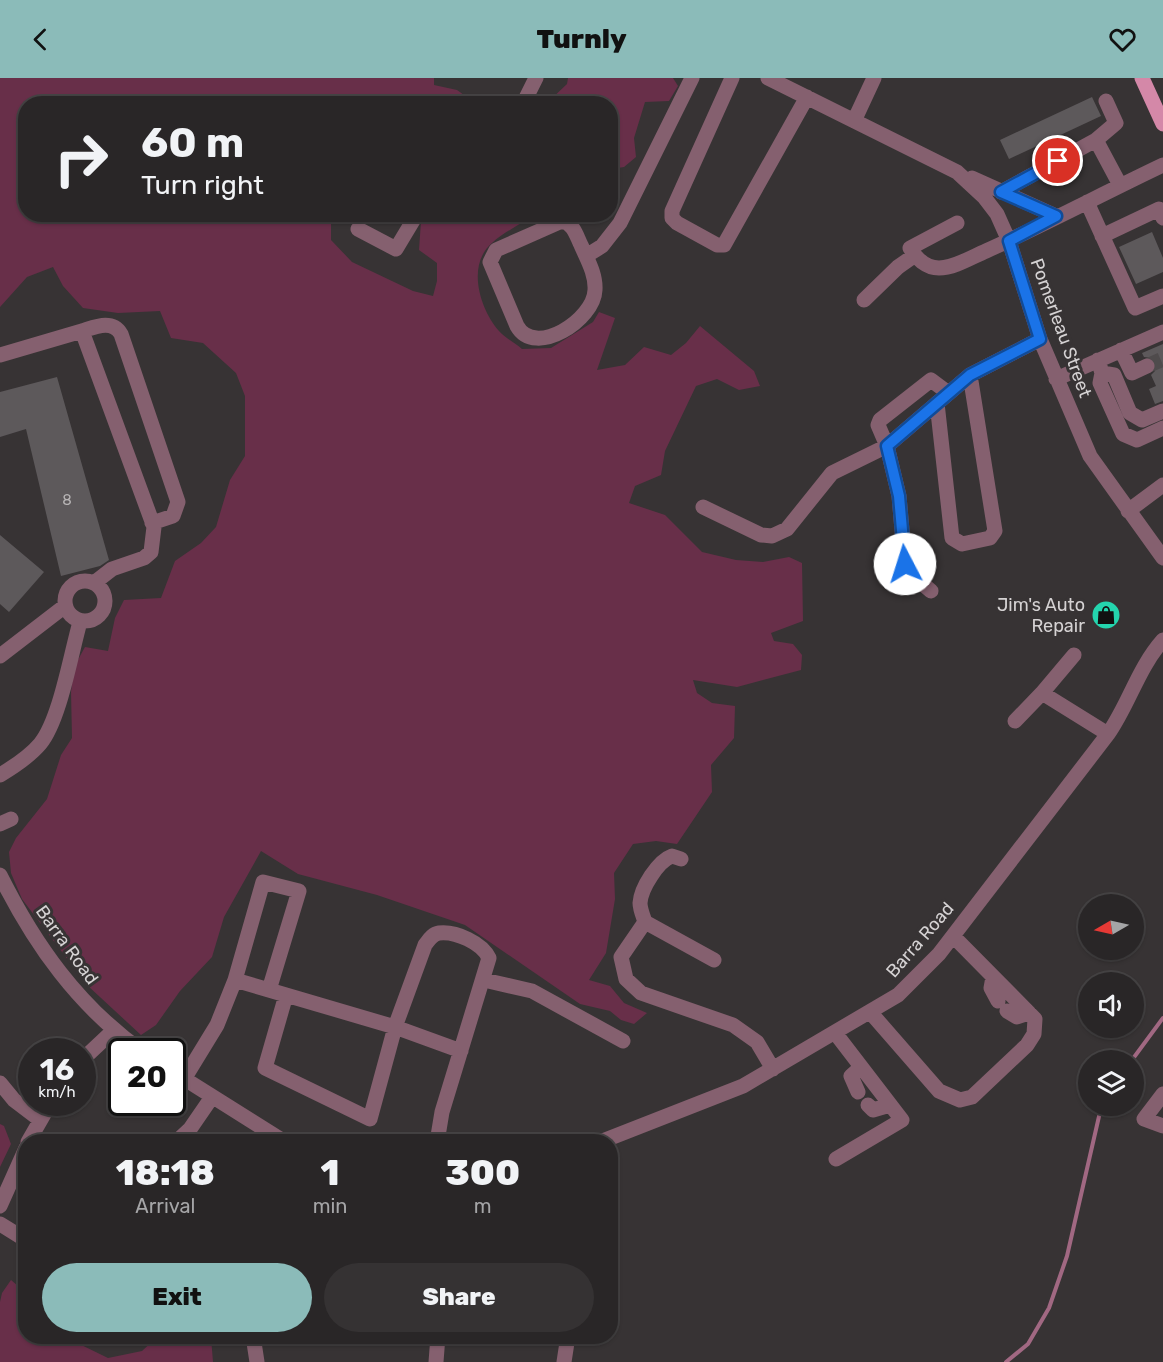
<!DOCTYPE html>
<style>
:root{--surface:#292627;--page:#353233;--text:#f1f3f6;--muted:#a5a5a7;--line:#454344;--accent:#8bbbb9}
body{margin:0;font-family:Rubik,sans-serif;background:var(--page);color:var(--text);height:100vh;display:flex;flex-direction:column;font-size:22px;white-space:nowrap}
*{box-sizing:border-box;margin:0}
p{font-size:20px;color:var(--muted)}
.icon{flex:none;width:33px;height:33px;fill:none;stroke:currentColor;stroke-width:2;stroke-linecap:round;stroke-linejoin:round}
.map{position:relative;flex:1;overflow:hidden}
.panel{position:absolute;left:18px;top:1056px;width:600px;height:210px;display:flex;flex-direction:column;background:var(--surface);border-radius:24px;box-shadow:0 2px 4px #0004,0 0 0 2px var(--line)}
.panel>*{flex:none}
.top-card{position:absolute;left:18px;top:18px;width:600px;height:126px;border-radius:24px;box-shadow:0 2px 4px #0004,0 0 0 2px var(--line);background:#292627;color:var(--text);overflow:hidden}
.needle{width:39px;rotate:261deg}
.tools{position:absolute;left:1078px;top:816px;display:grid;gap:12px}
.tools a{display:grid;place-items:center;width:66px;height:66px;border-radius:50%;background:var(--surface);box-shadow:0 2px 4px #0004,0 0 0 2px var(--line);font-size:30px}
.speed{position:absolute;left:18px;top:960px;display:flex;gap:12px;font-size:30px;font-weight:700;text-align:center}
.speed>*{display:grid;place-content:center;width:78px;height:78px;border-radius:50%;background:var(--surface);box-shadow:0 2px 4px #0004,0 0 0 2px var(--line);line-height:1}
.speed small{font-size:15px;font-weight:400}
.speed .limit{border:3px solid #111;border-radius:9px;background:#fff;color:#111}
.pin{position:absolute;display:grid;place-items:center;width:51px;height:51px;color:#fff;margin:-26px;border:3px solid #fff;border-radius:50%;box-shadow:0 2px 6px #0007}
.me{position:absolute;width:66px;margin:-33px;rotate:355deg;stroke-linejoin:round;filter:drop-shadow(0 0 4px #0008)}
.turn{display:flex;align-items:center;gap:21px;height:126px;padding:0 24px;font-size:27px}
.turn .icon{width:78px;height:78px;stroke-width:2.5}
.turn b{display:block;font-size:42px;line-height:51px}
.eta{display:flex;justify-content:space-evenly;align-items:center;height:102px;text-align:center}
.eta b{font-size:36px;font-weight:800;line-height:42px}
.primary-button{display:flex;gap:12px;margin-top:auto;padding:12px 24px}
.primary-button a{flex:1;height:69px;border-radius:36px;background:var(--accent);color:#111;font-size:24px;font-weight:800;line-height:69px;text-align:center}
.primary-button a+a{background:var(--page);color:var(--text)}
header{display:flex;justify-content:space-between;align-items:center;height:78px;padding:0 24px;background:var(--accent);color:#111;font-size:27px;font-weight:800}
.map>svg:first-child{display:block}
</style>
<header><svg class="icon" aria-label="back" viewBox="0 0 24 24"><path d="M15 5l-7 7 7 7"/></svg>Turnly<svg class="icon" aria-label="heart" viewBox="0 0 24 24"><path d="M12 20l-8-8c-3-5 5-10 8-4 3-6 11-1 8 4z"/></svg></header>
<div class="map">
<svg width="1163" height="1284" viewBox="0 0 1163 1284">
<rect width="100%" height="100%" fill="#373334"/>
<path fill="#682f49" d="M0,0H434V7L457,12L475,25L26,26V136L336,137L331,144V162L352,184L413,213L433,218L437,203V185L419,172L421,143L430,137H534C521,146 504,154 492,165C466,187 480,231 499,253C505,260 515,265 522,271L551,270L593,244L599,234L615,240L597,292L625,287L644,269L671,277L686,265L700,248L754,293L760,308L739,312L717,301L696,308L665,373L661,397L635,408L629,425L665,437L702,474L736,482L763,484L789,479L802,485L803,543L771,555L774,563L793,566L802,577L801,592L737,609L693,602L697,615L712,625L735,628L734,660L711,687L712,714L677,766L656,763L633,766L614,795L615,821L606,875L589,902L610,908L624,925L647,935L634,946L621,942L610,933L580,926L465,847L377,817L298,796L261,773L224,839L212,879L180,913L156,947L141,957L87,907L22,821L11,795L9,774L16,760L47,721L61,677L72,660L71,614L74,589L85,569L108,573L115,540L124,522L161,520L175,483L201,465L216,449L230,402L245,378V318L236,295L203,265L171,260L160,233L118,235L83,230L63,208L53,189L27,199L0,229Z
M568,0H673L678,8L669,23L645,24L634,60L636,79L624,89L611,91L610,26L547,25L567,6Z
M0,1046L4,1048L11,1066L0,1089Z
M11,1202L25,1214L26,1258L65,1259L108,1280L142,1273L157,1259H211L213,1284H0V1224L2,1215Z"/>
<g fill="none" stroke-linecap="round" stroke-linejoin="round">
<path stroke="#a16882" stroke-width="4" d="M1132,982L1163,940
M1006,1284L1028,1266L1049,1230L1067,1178L1100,1034L1104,1028"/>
</g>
<path fill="#5d595b" d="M1092,19L1101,38L1009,81L1000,62Z
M1152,154L1163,180V194L1136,206L1119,169Z
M1163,266V323L1155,326L1149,311L1156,308L1151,297L1155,293L1156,284L1152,280L1144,279L1142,275Z
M57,299L109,482L100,488L61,498L26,351L0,359V314Z
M0,457L44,494L9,534L0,526Z"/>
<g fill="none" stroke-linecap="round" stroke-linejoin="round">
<path stroke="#4f4b4c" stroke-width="15" stroke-dasharray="15 8" stroke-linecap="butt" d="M1147,288L1163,281"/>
<path stroke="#85606f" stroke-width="15" d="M732,0L672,133V140L677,145L717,167H724L807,19
M768,0L957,94L984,119L997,136L1009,163L1040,261L1090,378L1163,480
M523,26L536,0
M854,43L874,0
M1096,62L1116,45L1106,23
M972,100L1056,138
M1001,114L1096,62L1120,107
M1087,124L1135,230L1163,218
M562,143C574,146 576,157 581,167C587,181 596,196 595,212C594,242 535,280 517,248L490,184L496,172Z
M957,145L910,170C916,180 926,190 939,190C954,190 972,179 986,173C1046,146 1104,115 1163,87
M358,151L396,171L417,136
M1102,158L1159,131L1163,140
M586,178L602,168L620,145L692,0
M864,222L898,189L915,177
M82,253C95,249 112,241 121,256L178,424L173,438L152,445
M1121,272L1132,295L1147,288
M0,277L82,253L154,449L151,474L144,480L112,491L94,505
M1098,282L1102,295L1100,305L1123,356L1137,362L1163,350
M1102,295L1114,297L1130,335L1142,342L1163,333
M1056,301L1163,254
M937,325L952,460L962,466L990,460L995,453L970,297
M703,429L761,457L772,458L787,451L832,395L887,368L970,297L1040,261
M1128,433L1163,407
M65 523a20 20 0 1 1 40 0a20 20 0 1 1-40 0Z
M931,513L911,496L905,486L899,418L887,368L878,347L880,342L931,302L947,314
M1074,577L1042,615L1108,656
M0,578L65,528
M1015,643L1042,615
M0,697C15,688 29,679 40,666C60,642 71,575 80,544
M0,746L11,741
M681,781L672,778C658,783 641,810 640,825C640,831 643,838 645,844L621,879L626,901L641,915L733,947L757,964L773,991
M0,797C35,867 78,928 143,974
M645,844L714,882
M993,899L991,910L998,923
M235,902L263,804L299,813L269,912
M484,902L532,913L623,963
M286,917L265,990L370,1041L395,949L461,973
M1007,933L1017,939L1029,935
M871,935L939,1013L960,1022L972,1019L1027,967L1034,956L1035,941L953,858
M836,956L902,1042L836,1081
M82,982L114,952
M172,993L285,1064
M184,1001L217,947L235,902L395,949L425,867C429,862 432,856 439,855C456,853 482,865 489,880L442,1034L437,1064
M0,1005L14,1022L39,1041
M858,1014L851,998L861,989
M1163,1016L1144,1041L1163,1048
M868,1027L873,1032L890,1027
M28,1064L51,1024
M176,1064L190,1051L212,1019
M600,1064L743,1008L898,917L939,876L1108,656C1129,626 1138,590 1163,562
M0,1128L26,1070
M0,1146L26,1162
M253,1258L257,1284
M436,1284L438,1258
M564,1284L568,1258"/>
<path stroke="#d488a8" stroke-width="15" d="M1142,0L1163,46"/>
</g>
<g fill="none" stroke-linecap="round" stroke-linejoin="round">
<g stroke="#114b97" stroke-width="15">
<path id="route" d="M905,486L899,418L887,368L970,297L1040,261L1009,163L1056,138L1001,114L1058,83"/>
</g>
<use href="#route" stroke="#1a73e8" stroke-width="10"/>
</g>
<defs>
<g id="shop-disc" transform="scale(1.5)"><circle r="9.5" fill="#24d5ae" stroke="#373334"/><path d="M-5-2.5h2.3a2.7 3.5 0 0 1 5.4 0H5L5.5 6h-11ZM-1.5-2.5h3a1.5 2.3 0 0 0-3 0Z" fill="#111"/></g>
</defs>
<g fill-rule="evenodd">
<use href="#shop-disc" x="1106" y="537"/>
</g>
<g text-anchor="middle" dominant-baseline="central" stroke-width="6" stroke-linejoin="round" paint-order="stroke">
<g font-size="15" fill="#b7b4b5">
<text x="67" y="422">8</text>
</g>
<g font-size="18" fill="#d5d2d3" stroke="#373334">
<text transform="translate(1061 250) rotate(70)">Pomerleau Street</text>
<text transform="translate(920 862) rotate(-49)">Barra Road</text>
<text transform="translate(67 867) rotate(54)">Barra Road</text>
</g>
<g font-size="18" fill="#d5d2d3" stroke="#373334" text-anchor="end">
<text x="1085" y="527">Jim's Auto<tspan x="1085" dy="21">Repair</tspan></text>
</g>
</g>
</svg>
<div class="tools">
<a><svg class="needle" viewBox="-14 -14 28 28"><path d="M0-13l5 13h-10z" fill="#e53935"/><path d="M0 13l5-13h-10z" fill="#a5a5a7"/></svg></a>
<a><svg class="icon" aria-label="sound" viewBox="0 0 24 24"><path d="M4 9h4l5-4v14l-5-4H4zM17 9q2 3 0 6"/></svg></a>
<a><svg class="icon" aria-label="layers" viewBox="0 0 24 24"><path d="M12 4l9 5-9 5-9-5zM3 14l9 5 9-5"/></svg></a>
</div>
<div class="speed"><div>16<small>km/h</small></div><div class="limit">20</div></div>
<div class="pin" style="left:1058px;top:83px;background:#d93025"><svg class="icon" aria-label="arrive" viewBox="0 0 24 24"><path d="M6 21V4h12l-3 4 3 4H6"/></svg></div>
<svg class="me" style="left:905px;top:486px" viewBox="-20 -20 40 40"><circle r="19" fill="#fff"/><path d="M0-13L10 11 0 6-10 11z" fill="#1a73e8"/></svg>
<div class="top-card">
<div class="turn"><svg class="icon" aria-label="right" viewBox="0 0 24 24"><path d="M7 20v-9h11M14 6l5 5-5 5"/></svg><div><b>60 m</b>Turn right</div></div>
</div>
<section class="panel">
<div class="eta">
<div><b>18:18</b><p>Arrival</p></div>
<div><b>1</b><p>min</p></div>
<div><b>300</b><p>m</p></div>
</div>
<div class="primary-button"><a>Exit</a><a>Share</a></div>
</section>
</div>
